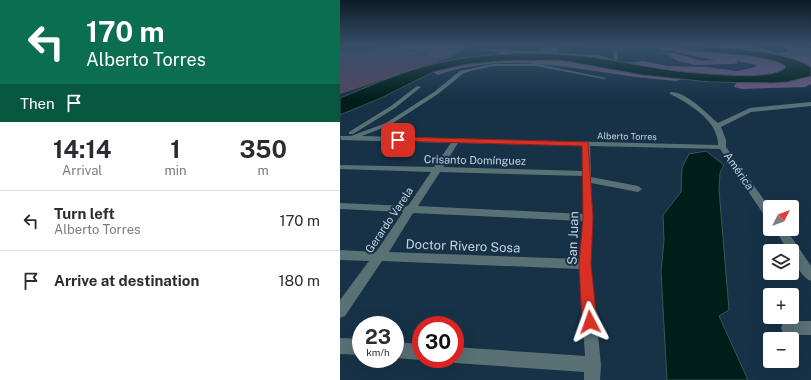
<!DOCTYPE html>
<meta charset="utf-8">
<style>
:root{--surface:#fff;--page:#f2f2f3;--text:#2b2b33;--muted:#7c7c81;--line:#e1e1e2}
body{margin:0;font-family:"Public Sans",sans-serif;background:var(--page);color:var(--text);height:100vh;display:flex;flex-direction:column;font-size:15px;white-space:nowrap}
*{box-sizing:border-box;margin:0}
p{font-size:13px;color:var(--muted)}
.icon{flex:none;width:22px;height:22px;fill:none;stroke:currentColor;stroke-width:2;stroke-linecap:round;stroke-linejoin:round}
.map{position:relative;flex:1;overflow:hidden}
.sheet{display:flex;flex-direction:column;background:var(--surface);width:340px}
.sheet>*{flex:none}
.banner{background:#0b6e4f;color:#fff;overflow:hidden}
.needle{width:26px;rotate:48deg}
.controls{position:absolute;left:423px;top:200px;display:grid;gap:8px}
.controls a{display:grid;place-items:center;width:36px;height:36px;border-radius:4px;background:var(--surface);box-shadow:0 4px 16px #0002;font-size:20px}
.speed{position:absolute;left:12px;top:316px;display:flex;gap:8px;font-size:20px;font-weight:700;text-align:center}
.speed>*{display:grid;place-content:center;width:52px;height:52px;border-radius:50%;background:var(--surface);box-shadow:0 4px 16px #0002;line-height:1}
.speed small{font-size:10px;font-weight:400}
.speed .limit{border:6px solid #d22;background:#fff;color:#111}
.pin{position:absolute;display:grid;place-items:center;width:34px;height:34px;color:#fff;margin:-17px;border-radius:8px;box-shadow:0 2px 6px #0006}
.me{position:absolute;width:44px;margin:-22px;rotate:356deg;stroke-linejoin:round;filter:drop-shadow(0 0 3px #0008)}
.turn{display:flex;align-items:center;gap:14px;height:84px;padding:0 20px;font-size:18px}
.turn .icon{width:52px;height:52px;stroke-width:2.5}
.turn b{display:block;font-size:28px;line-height:34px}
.then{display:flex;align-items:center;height:38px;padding:0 20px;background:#0003;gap:8px;font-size:15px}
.eta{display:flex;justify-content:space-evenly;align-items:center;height:68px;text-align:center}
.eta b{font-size:24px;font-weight:700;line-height:28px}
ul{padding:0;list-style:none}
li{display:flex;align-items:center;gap:12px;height:60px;padding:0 20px;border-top:1px solid var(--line)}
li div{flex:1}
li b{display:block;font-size:15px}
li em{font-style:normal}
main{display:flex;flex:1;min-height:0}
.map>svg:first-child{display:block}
</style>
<main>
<section class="sheet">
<div class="banner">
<div class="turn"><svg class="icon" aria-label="left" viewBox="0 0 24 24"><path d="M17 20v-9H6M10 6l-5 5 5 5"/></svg><div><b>170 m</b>Alberto Torres</div></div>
<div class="then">Then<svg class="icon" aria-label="arrive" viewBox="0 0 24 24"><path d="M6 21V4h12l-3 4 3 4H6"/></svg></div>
</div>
<div class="eta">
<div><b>14:14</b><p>Arrival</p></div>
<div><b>1</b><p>min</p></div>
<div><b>350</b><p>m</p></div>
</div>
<ul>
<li><svg class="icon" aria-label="left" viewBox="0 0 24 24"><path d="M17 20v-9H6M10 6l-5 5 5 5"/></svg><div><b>Turn left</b><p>Alberto Torres</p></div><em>170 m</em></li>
<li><svg class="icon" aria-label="arrive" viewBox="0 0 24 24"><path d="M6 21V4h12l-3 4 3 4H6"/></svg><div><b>Arrive at destination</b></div><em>180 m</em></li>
</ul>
</section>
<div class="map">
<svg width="471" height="380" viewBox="0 0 471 380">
<rect width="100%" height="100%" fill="#173247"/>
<path fill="#544761" d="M62,46H128L112,57L0,94V52Z"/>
<path fill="#6c587f" d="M59,46H130L119,48L109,56L96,58L87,54L88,52L62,55L75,52L78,49H56L59,47L40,48Z
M312,46C325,46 336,49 349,51C366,52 437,56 446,67C434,83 333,71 311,68C290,65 269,59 248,57C217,54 185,54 154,56L160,53L146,50L166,49L174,51H198C204,46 210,47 218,47L219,53L258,55L285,63L303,61L328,66L367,67L397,71L415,67L417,65L397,61V63L393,64L356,65L338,61L326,54L315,53H334L362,61L375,60L335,52L340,50L324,51L320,48L308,47Z
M361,46H414L437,53L447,52L448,50L443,47L446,46L471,48V68C454,52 385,49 361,46Z
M197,59C246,61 293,75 342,79L337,81C319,79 300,78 282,75C223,66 157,53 98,75L93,72L136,63Z
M471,76V84L465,87L402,89L394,87L396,83L447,82Z"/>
<path fill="#001e19" stroke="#3b5555" d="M0,46H59L0,51Z
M329,46C362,46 441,49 468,65L471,68V76L447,82L433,83L370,82L302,75L219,60L159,61L122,65L93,72L41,98L0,115V98C27,87 54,75 82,67C132,53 189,51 241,56C279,60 316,70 355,73C373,74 435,81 446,67C435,53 352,54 329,46Z
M366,151L384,165L380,173L379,190L389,310L379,316L408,380H327L321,272L324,240L323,215L341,192L342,168L349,154Z"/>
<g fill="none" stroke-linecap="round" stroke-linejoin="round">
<path fill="#597175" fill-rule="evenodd" d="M209,46H314L317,47L276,48L278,59L276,60L274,59L273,48Z
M153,64H197L266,78L264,79L197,66H153L134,70L124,73L98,94L50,125L22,136L378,145C379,122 349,103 330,94V92C346,91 366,113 378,123L410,108L471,102V106L411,112L381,127L386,140V147L430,208V219L426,218L380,149L250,146L251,177L298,186L302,189L298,192L251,183L253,218L251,264L261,365L260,380H244V372L115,363L109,359H115V347L245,356L239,269L42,261L5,316L0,318V300L29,261L0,260V250L36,252L63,212L0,209V203L68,206L91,172L0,169V165L94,167L111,143L1,140L0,136H11L46,123L94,92L120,71ZM118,143L242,146L243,171L103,167ZM100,172L243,176V214L78,206ZM73,213L243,221L239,259L49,252Z
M77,86L81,87L55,108L13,134H9V132L51,106Z
M435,229H446L471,266V281C462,278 452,260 452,251H448Z
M448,321H471V335H448L443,333L441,328L443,323Z
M0,338L21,339V355L0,354Z
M55,342L81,344V359H83L81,360L55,358Z"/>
</g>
<linearGradient id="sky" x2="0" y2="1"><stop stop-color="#0d1c27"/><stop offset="0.46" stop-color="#364f69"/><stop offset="1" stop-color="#364f69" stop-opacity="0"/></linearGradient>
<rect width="471" height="99" fill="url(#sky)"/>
<path fill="#d93025" stroke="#8d1f18" d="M58,137L248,142L253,218L251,264L257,322L255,327L250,329L245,327L242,322L239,264L243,218L242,146L56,141V138Z"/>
<g text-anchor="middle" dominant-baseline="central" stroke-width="4" stroke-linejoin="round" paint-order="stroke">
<g font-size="9" fill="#c5d4e1" stroke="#173247">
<text transform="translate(287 136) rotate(1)">Alberto Torres</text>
</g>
<g font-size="11" fill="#c5d4e1" stroke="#173247">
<text transform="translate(135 160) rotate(1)">Crisanto Domínguez</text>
<text transform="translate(399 171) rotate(55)">América</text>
<text transform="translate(49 220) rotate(-56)">Gerardo Varela</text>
</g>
<g font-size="13" fill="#c5d4e1" stroke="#173247">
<text transform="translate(233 238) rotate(-88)">San Juan</text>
<text transform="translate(123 246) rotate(2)">Doctor Rivero Sosa</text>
</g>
</g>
</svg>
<div class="controls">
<a><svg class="needle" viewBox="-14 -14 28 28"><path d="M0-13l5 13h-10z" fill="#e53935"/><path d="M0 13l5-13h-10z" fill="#7c7c81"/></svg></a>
<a><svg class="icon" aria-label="layers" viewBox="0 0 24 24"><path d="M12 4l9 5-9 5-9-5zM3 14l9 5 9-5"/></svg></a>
<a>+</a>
<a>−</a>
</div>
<div class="speed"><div>23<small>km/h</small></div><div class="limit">30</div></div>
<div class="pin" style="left:58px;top:140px;background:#d93025"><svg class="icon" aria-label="arrive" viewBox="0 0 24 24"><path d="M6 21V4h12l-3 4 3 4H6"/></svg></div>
<svg class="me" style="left:250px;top:322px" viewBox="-20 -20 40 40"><path d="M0-17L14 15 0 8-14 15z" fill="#d93025" stroke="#fff" stroke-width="4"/></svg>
</div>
</main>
